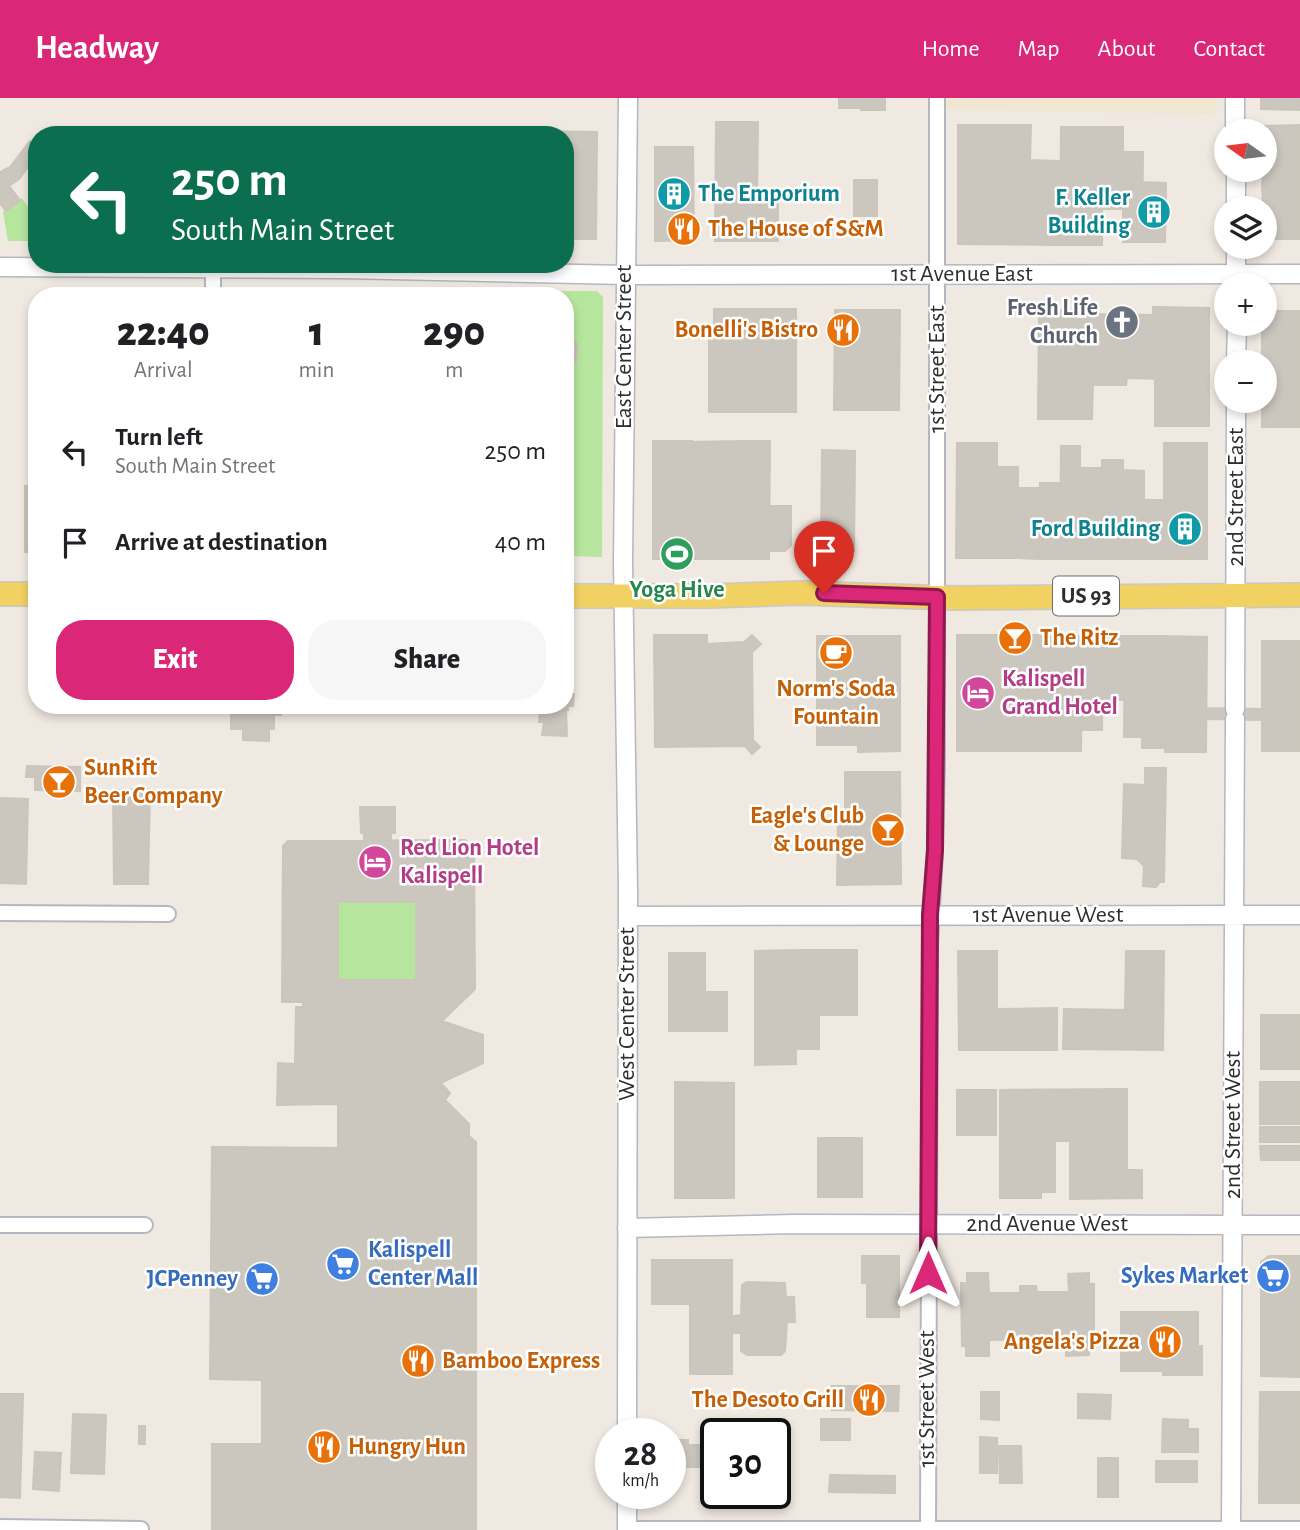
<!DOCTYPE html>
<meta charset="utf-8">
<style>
:root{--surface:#fff;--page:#f6f6f6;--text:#202124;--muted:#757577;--accent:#db2777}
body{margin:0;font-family:"Alegreya Sans",sans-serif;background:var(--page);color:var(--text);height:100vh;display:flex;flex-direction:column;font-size:26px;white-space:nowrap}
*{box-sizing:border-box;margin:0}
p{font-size:23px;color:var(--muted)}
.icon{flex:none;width:38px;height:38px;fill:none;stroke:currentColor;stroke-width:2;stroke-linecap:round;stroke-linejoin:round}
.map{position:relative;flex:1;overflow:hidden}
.side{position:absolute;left:28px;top:189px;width:546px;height:427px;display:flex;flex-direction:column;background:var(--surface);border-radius:28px;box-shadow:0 4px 10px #0003}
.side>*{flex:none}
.banner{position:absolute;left:28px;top:28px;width:546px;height:147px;border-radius:28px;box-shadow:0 4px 10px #0003;background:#0b6e4f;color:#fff;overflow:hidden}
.needle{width:46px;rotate:284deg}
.fabs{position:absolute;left:1214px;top:21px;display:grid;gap:14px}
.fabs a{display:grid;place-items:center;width:63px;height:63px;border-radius:50%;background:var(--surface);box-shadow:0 4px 10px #0003;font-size:35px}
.speed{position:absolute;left:595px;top:1320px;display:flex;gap:14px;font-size:35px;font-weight:700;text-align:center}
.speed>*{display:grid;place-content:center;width:91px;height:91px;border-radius:50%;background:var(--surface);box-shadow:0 4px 10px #0003;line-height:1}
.speed small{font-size:18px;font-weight:400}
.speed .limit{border:4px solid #111;border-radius:10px;background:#fff;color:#111}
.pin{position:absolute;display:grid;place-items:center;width:60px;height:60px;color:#fff;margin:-72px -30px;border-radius:50% 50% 50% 0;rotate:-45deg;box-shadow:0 0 7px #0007}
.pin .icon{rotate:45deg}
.me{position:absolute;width:77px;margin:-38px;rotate:0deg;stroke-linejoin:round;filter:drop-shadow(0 0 5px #0008)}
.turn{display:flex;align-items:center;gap:24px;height:147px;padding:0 28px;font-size:32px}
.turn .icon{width:91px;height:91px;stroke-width:2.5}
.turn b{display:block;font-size:49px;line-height:60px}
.eta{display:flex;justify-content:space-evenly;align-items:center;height:119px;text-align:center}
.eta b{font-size:42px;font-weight:800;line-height:49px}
.cta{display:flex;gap:14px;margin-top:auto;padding:14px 28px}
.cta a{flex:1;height:80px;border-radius:28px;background:var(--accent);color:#fff;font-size:28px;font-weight:800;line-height:80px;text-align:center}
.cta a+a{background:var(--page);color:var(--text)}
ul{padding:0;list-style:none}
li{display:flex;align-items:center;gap:21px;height:91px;padding:0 28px}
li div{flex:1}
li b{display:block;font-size:26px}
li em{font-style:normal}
header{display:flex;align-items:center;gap:42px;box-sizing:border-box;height:98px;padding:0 35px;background:var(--accent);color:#fff}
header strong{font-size:33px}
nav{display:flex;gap:38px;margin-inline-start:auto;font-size:24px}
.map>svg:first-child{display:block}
</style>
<header>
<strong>Headway</strong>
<nav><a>Home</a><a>Map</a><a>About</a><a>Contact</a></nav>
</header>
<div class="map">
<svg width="1300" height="1432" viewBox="0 0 1300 1432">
<rect width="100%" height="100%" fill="#efe9e1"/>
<path fill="#f0e6d1" d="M942,0H1217V11L1216,15L1210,16L946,12L944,10Z"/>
<path fill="#b6e59e" d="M22,100L33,117V143H8L3,114Z
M556,193H597L603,199L602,459L565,458V198H243V196Z
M338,804H416V882H338Z"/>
<path fill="#cbc7bf" stroke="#cbc5ba" stroke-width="2" fill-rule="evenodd" d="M839,0H859V10H839Z
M861,0H885V12H861Z
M1261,0H1300V12L1261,11Z
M716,24H758L757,100H778V143H715Z
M958,27H1031L1030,62L1060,63V147L958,146Z
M1300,27V87H1262L1263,72H1265V33H1263V28Z
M1061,29H1123V111H1102V147H1060Z
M525,33L597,34L596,141H565V37H525Z
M30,43L37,52V57L19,81L9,88L20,102L6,113L0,105V74L10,69Z
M655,49H693L694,142L655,143Z
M1123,54H1143L1142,144H1123Z
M854,82H877V118H854Z
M1143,84L1166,85L1165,144H1142Z
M1262,87H1300V141H1265Z
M1153,209L1209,210V328H1155V281H1163L1164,222H1153Z
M714,211H796V314H709V234H714Z
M835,212H900L899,312H834Z
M1039,212L1076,213L1075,321H1038Z
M1265,213H1300V329H1262V303H1265V264H1262V226H1265Z
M1088,216L1153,217V222H1164L1163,281L1127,280L1126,287H1093L1092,321H1075L1076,221H1087Z
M565,234L577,246L576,262L565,271Z
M653,343H672V461H653Z
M672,343H692V461H672Z
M737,343H770L769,461H735Z
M737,343L735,461H692V344Z
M957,345H997V460H956Z
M1164,345H1207V461H1164Z
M1061,348H1080V461H1060Z
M822,352L855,353L854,453H821Z
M31,357H37V454H25V388H32Z
M1102,362H1123V461H1102Z
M997,369H1018V460H997Z
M1080,370H1102V461H1080Z
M1123,372L1144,373V461H1123Z
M1040,385H1061L1060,461H1039Z
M1018,390H1040L1039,461L1018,460Z
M1144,402H1164V461H1144Z
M769,408H791V447L785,453H769Z
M654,537H707V546L744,544L752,537L761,546L752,554L753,642L760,649L752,656L745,648L655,649Z
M957,537H999V653H957Z
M999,537H1038V653H999Z
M1038,537L1060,538L1059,653H1038Z
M33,538H37V599H33Z
M817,538H857L858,647H817Z
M857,538H900V653L858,654Z
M1060,538H1082L1081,653H1059Z
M1082,538H1103L1102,632H1082Z
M1103,538H1125V602H1102Z
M1125,538H1143L1142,639H1124Z
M1143,538H1166L1165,650H1142Z
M1166,538L1207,539L1206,654H1165Z
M1262,543H1300V653H1262Z
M566,577V592H568V596H574L573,608H568V612H566L567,638L542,637L544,624H539L540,614L543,615V607H565Z
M231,607H281V617H274V631H269V643L243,642V631H231Z
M1206,610L1262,611V622L1206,621Z
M27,668L80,669V693L35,692V679H26Z
M1145,670H1166L1164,784H1160L1156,789L1143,788L1144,768L1137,761L1122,760L1124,686L1145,687Z
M845,674H900L901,786L837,787L838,721H845Z
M150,691L148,786H114L113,692Z
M0,700L28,701L26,786L0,785Z
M360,709H395V735H391V742H364V735H361Z
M465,742L474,752L475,891L442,923L441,985L450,995L445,1002L469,1026V1038L476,1044V1432H212V1346H262V1282L210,1281L212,1049L338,1050V1006L277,1007L278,965L295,966L296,909H303V904H282L283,748L288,743ZM338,804H416V882H338Z
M795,852L796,966L755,967V853Z
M795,852H838V917H819V951H796Z
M838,852H857V917H838Z
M958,853H997V911L1057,910V952H959Z
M1126,853H1164L1163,952L1063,951L1064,911L1125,912Z
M669,855H705V894H727V933H669Z
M1261,917H1300V971H1261Z
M442,923L483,937V965L441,985Z
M675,984L734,985V1100H675Z
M1260,984H1300V1007H1260Z
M1127,991V1072H1142V1100L1070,1101V1043H1055V1094H1041V1100H1000V992Z
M957,992H996V1037H957Z
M1260,1007H1300V1026H1260Z
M1260,1029H1300V1044H1260Z
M818,1040H862V1099H818Z
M1260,1048H1300V1062H1261Z
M862,1158H899V1219H867V1185H862Z
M1269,1158H1300V1279L1261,1278V1164Z
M652,1162H732V1276H690V1206H652Z
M967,1175H988L989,1195H1020V1188H1036L1037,1194H1069L1068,1176L1089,1175V1186H1094V1247H1089V1257L1066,1258V1241L989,1242V1258H966V1248H962L961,1185H967Z
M747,1184L785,1185L786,1199H794L795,1224H787L785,1253L781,1257H747L741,1253V1235H734V1218L741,1217L742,1187Z
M1121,1214H1198V1248H1202V1277H1163V1273H1121Z
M832,1288H899L898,1313L832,1312Z
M981,1294H999V1322L981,1321Z
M1260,1294H1300V1405H1259Z
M0,1296H23L20,1400L0,1399Z
M1078,1296L1111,1297L1110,1321L1078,1320Z
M73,1316L106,1317L104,1376L71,1375Z
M821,1321H850V1342H821Z
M1163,1321L1188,1322V1331H1198V1354H1162Z
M139,1328H145V1346H139Z
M980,1339L997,1340V1375H980Z
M671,1342H688V1347H714L715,1369H671Z
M999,1348H1021L1022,1385H1000Z
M35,1354L61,1355L59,1393L33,1391Z
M1098,1360H1118V1399H1098Z
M1156,1363H1197V1384H1156Z
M830,1377L895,1378V1395L829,1394Z"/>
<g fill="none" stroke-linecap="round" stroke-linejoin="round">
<g stroke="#b4b7c1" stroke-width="18">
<path id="minor" d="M213,198V171
M0,815L168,816
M0,1127H145
M0,1429L141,1431
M627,1431H1300
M928,1432L930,848L935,753L937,664V0"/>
</g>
<g stroke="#b4b7c1" stroke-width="21">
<path id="tertiary" d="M1235,0V33
M1236,72V110
M1236,149V187
M0,169L342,171L625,177L1300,176
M1236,264L1237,226
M1235,611L1236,303
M628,818L1300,817
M627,1130L794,1126L1300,1127
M627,1335L628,792L623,464L628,0
M627,1395V1432
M1231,1432L1235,621"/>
</g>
<g stroke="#c9c9c9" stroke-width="26">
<path id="primary" d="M0,496H37
M565,498H710L800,495L952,500L1300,497"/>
</g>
<use href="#minor" stroke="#fff" stroke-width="14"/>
<use href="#tertiary" stroke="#fff" stroke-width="18"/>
<use href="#primary" stroke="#f2d163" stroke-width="23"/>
</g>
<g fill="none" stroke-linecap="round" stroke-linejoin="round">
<g stroke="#8e194d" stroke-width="18">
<path id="route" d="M824,495L937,499L935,752L930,817L928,1175"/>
</g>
<use href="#route" stroke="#db2777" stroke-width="12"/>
</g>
<defs>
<g id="building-disc" transform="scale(1.75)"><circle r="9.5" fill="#0f9aa8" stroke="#fff"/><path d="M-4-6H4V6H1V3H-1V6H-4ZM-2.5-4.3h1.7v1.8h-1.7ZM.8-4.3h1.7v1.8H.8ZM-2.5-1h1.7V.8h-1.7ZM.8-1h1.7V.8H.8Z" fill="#fff"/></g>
<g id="restaurant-disc" transform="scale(1.75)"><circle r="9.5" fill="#e8710a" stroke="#fff"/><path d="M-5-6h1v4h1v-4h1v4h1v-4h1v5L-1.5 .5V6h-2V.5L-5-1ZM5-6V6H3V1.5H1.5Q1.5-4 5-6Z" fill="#fff"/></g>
<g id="church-disc" transform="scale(1.75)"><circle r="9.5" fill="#6b7280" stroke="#fff"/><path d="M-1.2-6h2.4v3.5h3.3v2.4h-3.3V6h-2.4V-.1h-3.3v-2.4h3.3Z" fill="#fff"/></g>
<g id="stadium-disc" transform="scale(1.75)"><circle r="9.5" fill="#2e9e5b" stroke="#fff"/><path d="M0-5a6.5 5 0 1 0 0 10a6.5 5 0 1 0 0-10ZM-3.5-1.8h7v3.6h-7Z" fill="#fff"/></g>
<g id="bar-disc" transform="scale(1.75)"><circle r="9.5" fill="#e8710a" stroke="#fff"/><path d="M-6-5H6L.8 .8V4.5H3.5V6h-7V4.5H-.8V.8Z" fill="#fff"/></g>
<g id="cafe-disc" transform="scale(1.75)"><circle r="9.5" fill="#e8710a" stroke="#fff"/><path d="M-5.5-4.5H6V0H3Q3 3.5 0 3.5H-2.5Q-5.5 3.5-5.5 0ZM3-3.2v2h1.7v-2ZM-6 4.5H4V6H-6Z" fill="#fff"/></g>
<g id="hotel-disc" transform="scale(1.75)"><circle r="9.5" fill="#d1479c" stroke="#fff"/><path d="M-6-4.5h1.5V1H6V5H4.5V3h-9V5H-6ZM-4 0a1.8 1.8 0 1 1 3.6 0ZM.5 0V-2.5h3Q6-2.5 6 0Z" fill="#fff"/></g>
<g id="supermarket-disc" transform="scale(1.75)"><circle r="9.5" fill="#3f7fe0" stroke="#fff"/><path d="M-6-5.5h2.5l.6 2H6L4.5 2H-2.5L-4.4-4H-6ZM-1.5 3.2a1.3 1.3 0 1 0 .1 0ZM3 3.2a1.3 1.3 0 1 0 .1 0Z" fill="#fff"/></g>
</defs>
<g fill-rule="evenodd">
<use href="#building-disc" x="674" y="96"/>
<use href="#building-disc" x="1154" y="114"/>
<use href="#restaurant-disc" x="684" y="131"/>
<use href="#church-disc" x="1122" y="224"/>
<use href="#restaurant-disc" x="843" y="232"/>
<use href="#building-disc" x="1185" y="431"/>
<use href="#stadium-disc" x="677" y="456"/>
<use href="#bar-disc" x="1015" y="540"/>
<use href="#cafe-disc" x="836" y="555"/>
<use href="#hotel-disc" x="978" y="595"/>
<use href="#bar-disc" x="59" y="684"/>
<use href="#bar-disc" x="888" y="732"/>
<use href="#hotel-disc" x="375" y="764"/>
<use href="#supermarket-disc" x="343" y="1166"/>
<use href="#supermarket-disc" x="1273" y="1178"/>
<use href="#supermarket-disc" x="262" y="1181"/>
<use href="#restaurant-disc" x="1165" y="1244"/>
<use href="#restaurant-disc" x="418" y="1263"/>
<use href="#restaurant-disc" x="869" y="1302"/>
<use href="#restaurant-disc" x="324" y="1349"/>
</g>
<g text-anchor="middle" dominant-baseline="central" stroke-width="5" stroke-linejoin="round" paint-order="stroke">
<rect fill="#fff" stroke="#6d6d6d" stroke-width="2" x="1053" y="478.5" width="66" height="39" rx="5"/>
<g font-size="23" font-weight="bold" fill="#2e2e2e">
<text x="1086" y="498">US 93</text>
</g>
<g font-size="24" font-weight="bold" fill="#0d838f" stroke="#fff" text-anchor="end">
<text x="698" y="96" text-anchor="start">The Emporium</text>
<text x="1130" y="100">F. Keller<tspan x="1130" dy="28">Building</tspan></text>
<text x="1160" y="431">Ford Building</text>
</g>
<g font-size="24" font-weight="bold" fill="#c56008" stroke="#fff" text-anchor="start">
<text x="708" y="131">The House of S&amp;M</text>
<text x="818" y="232" text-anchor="end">Bonelli's Bistro</text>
<text x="1040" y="540">The Ritz</text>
<text x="836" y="591" text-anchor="middle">Norm's Soda<tspan x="836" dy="28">Fountain</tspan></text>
<text x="84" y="670">SunRift<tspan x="84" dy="28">Beer Company</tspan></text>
<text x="864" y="718" text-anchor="end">Eagle's Club<tspan x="864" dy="28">&amp; Lounge</tspan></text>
<text x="1140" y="1244" text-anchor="end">Angela's Pizza</text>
<text x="442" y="1263">Bamboo Express</text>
<text x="844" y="1302" text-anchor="end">The Desoto Grill</text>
<text x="348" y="1349">Hungry Hun</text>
</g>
<g font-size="24" fill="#2e2e2e" stroke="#fff">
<text x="962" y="176">1st Avenue East</text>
<text transform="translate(624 249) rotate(-90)">East Center Street</text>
<text transform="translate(937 271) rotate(-90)">1st Street East</text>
<text transform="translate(1236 399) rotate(-90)">2nd Street East</text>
<text x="1048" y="817">1st Avenue West</text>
<text transform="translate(627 916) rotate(-90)">West Center Street</text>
<text transform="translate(1233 1027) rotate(-90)">2nd Street West</text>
<text x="1047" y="1126">2nd Avenue West</text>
<text transform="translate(927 1301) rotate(-90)">1st Street West</text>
</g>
<g font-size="24" font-weight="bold" fill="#5b616d" stroke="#fff" text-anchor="end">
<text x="1098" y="210">Fresh Life<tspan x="1098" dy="28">Church</tspan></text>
</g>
<g font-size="24" font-weight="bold" fill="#27864d" stroke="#fff">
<text x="677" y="492">Yoga Hive</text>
</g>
<g font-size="24" font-weight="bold" fill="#b23c85" stroke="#fff" text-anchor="start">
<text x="1002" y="581">Kalispell<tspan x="1002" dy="28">Grand Hotel</tspan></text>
<text x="400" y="750">Red Lion Hotel<tspan x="400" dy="28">Kalispell</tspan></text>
</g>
<g font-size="24" font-weight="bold" fill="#366cbe" stroke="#fff" text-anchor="end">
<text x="368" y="1152" text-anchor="start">Kalispell<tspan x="368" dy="28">Center Mall</tspan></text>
<text x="1248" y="1178">Sykes Market</text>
<text x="238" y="1181">JCPenney</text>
</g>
</g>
</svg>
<div class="fabs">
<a><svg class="needle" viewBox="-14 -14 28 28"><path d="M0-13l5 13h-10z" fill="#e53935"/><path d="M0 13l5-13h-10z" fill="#757577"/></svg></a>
<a><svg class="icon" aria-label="layers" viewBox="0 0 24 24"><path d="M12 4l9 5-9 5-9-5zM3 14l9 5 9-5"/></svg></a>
<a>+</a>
<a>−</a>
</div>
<div class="speed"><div>28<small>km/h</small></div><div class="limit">30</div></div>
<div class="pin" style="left:824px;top:495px;background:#d93025"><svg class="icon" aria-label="arrive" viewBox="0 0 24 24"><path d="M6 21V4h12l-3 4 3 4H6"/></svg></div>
<svg class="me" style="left:928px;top:1175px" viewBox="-20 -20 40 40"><path d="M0-17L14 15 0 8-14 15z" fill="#db2777" stroke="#fff" stroke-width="4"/></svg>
<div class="banner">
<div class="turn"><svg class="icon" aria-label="left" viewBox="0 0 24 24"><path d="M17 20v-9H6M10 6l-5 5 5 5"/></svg><div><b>250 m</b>South Main Street</div></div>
</div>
<section class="side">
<div class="eta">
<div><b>22:40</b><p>Arrival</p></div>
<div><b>1</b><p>min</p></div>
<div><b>290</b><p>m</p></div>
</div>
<ul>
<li><svg class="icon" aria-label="left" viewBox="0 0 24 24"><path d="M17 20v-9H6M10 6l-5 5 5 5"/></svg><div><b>Turn left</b><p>South Main Street</p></div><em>250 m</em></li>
<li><svg class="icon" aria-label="arrive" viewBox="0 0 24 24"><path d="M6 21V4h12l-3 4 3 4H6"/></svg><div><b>Arrive at destination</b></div><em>40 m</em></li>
</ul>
<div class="cta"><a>Exit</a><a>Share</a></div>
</section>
</div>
